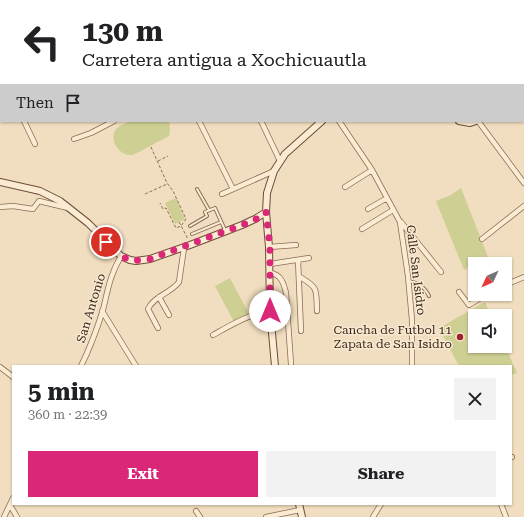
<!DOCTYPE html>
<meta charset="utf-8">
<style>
:root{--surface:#fff;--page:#f2f2f2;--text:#202124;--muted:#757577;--accent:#db2777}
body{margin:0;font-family:"Roboto Serif",serif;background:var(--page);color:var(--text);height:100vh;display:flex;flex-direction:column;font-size:15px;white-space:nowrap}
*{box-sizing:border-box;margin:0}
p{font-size:13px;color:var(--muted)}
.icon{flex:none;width:22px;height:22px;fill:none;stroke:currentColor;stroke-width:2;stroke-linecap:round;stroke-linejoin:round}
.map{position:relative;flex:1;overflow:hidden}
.details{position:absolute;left:12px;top:365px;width:500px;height:140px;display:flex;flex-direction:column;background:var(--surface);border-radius:0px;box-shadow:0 1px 3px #0004}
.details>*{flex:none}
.banner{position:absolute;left:0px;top:0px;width:524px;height:122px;box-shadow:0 1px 3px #0004;background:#fff;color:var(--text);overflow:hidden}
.needle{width:26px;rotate:226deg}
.tools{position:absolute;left:468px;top:257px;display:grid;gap:8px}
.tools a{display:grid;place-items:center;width:44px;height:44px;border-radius:0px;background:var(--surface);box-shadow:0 1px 3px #0004;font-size:20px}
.pin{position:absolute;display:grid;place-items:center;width:34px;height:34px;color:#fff;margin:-17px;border:2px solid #fff;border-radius:50%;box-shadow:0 1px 4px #0007}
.me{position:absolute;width:44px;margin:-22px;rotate:0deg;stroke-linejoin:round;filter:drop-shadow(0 0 3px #0008)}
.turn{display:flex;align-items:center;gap:14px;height:84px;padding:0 16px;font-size:18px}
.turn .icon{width:52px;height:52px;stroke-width:2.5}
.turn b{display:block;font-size:28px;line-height:34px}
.then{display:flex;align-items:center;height:38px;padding:0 16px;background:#0003;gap:8px;font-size:15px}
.round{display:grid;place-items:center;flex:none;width:42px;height:42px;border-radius:0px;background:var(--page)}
.headline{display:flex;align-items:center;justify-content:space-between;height:68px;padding:0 16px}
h1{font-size:24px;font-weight:700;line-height:30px}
.cta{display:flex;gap:8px;margin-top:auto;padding:8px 16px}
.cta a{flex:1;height:46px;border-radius:0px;background:var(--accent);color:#fff;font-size:16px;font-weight:700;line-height:46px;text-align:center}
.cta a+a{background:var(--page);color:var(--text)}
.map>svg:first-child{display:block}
</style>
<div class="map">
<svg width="524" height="517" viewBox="0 0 524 517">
<rect width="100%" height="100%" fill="#f1ddbf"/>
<path fill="#cecf92" d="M131,121H169L170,129L169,136L133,155C120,157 108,140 116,129C120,125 126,123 131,121Z
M461,188L488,257L464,270L436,201L451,195Z
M176,198L185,219L175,224L165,203Z
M230,278L249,314L234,322L215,286Z
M485,302L491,316H475V346H505L517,373L511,375V366H459L439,328Z"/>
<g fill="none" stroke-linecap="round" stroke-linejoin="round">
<g stroke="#8a6d56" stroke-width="4">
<path id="lane" d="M197,189L209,210
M190,226L207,216L205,212L215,208L225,230
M192,234L221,222
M409,281C419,284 424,286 429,296"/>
</g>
<g stroke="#8a6d56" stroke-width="6">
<path id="street" d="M71,0L72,1
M318,0L319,1
M485,0L486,1
M50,1L52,0
M523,2H524
M0,23H1
M0,71L1,73
M24,121L35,144
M199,121L233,189
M261,121L280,161
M339,121L372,170L400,222L408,276L412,320V366
M478,121L524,183
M74,139L91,133L114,121
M345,187L372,170
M222,194L274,171
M0,207L13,206L33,209L39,201L68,208
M368,209L387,198
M401,222L441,272
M362,229L393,210
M482,239L524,206
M269,247L296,245
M298,260L301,331
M270,264L309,258
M270,273C281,274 284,284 286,293L291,364
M300,277C319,288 316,290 317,311
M505,285L524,277
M459,292L469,305L487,294
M159,297L169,315
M102,311L136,366
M158,328L148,309C154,296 171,293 179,282L184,248
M213,335C231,325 249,314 270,311
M81,366C90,348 97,329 103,310C108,289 110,275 121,256
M0,367L13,377
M511,457H512
M501,504L506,517
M10,505L17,517
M196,511L200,517
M4,517L13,498
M266,517L300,510
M373,517L381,504"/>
</g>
<g stroke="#6c4e39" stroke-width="8">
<path id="secondary" d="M343,0L344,1
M523,96H524
M459,121L470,123L476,121
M0,182L40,191L60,201L88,223L121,256L130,260L136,261L150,259L190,245L242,225L255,219L266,212
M275,366L270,311L269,247L266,212L267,193L274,171L285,154L322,121
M299,504L302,517"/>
</g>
<path stroke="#8a6d56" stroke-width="1" stroke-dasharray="3 2" stroke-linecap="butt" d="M151,147L167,183L173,191L186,219L181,226L176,228L166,208L163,209L160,203
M158,161L168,156
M145,194L167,184
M179,222L188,239"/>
<use href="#lane" stroke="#fbebd2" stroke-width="2"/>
<use href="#street" stroke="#fbebd2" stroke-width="4.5"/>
<use href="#secondary" stroke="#fbebd2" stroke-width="6"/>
</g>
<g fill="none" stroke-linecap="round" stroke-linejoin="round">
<path stroke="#db2777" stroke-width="7" stroke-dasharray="0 12.6" d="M106,242C121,258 128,263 150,259L242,225L256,219L266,212L270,247V311"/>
</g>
<circle fill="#9d222e" stroke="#f8e8cf" stroke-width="1.5" cx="460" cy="337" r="4"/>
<g text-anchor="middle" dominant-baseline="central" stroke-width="3" stroke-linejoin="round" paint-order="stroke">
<g font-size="12" fill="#39271c" stroke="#f8e8cf">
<text transform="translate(416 270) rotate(83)">Calle San Isidro</text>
<text transform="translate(91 308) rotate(-73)">San Antonio</text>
</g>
<g font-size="12" fill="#39271c" stroke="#f8e8cf" text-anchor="end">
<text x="452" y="330">Cancha de Futbol 11<tspan x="452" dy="14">Zapata de San Isidro</tspan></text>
</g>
</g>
</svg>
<div class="tools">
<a><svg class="needle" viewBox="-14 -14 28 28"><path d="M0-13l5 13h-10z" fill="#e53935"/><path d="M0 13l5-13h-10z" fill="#757577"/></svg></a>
<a><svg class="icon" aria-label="sound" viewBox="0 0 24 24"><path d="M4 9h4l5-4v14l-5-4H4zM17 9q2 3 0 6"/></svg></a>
</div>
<div class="pin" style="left:106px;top:242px;background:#d93025"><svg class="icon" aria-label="arrive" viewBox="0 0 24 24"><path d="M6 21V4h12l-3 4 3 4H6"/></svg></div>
<svg class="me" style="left:270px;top:311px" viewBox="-20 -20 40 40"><circle r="19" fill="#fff"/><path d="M0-13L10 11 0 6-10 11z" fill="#db2777"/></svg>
<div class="banner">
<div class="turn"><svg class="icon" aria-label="left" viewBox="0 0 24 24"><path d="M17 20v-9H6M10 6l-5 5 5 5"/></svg><div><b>130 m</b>Carretera antigua a Xochicuautla</div></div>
<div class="then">Then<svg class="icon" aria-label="arrive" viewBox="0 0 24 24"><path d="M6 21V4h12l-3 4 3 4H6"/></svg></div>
</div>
<section class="details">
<div class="headline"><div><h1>5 min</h1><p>360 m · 22:39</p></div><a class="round"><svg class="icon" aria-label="close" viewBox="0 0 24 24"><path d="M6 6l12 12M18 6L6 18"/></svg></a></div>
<div class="cta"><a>Exit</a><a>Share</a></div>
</section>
</div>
